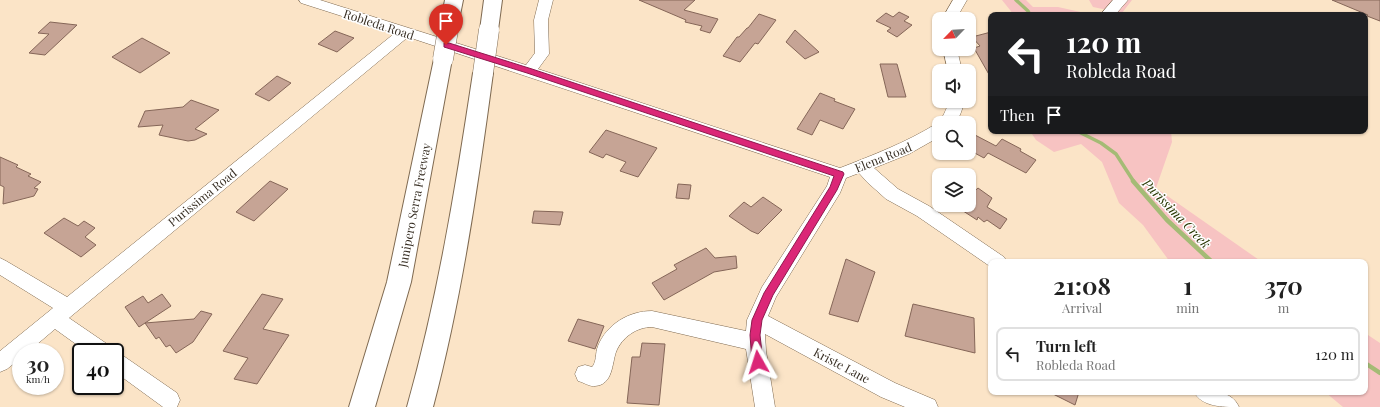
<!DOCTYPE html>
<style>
:root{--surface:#fff;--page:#f2f2f2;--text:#222;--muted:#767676;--line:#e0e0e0}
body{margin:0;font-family:"Playfair Display",serif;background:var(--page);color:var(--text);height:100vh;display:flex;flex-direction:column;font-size:15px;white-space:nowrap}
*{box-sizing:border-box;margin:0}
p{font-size:13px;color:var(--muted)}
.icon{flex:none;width:22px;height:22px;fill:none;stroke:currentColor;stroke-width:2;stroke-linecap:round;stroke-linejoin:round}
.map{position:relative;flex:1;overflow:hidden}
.side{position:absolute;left:988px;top:259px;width:380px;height:136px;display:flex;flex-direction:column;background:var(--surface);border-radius:8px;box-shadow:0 1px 3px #0004}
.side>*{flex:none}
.hud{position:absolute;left:988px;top:12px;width:380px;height:122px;border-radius:8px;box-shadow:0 1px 3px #0004;background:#202124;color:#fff;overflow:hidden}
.needle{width:26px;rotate:245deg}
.controls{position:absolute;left:932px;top:12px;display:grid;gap:8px}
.controls a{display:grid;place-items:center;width:44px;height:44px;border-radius:8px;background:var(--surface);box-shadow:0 1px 3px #0004;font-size:20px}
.speed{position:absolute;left:12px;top:343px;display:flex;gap:8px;font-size:20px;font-weight:700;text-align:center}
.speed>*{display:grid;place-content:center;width:52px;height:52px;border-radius:50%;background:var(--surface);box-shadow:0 1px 3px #0004;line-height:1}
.speed small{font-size:10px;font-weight:400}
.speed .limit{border:2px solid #111;border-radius:6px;background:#fff;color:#111}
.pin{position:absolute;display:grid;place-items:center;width:34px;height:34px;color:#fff;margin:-41px -17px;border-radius:50% 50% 50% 0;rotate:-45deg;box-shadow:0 0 4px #0007}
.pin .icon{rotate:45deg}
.me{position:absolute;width:44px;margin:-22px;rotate:354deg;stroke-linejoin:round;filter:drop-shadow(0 0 3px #0008)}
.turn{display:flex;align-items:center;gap:14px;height:84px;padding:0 12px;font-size:18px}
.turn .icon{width:52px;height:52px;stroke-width:2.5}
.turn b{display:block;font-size:28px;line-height:34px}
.then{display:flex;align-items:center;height:38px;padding:0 12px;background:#0003;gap:8px;font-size:15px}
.eta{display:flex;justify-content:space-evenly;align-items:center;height:68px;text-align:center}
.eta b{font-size:24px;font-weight:700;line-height:28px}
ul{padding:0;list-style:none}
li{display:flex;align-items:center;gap:12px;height:54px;margin:0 8px 6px;padding:0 4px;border:2px solid var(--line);border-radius:8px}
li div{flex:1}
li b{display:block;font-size:15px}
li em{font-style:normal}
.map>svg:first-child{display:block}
</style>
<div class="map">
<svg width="1380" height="407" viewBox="0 0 1380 407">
<rect width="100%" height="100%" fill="#fbe4c7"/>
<path fill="#f7c3c2" d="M1002,0H1026L1033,7H1058L1094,15H1014Z
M1089,0H1132L1122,13L1093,7Z
M1030,131H1171L1172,142L1156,188L1262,262H1170L1143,225L1119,203L1102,162L1081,144L1054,152L1036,140Z
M1365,333L1380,343V407H1343L1325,392H1365Z"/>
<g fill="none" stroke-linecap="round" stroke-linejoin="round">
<path stroke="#a4bb75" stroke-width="3.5" d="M1016,0L1028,11L1030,15
M1077,131L1101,143L1116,154L1134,182"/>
<path stroke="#a4bb75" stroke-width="4.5" d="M1133,181L1167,220L1212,262
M1365,363L1380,373"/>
</g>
<path fill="#c6a495" stroke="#856658" d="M639,0H695L684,10L718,19L710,33L700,30L702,26L685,22L686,20Z
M1332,0H1380V21L1367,16L1368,15Z
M899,12L909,17L904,21L912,25L897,37L887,31L891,28L876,21L886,13L893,17Z
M759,14L776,20L758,44L755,43L740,62L723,56L737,37H739L747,28H748Z
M50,22L77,25L45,55L29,53L49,34L38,33Z
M795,30L819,52L805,59L786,42Z
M335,31L354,38L337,52L318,44Z
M991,32V78L974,48L980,46L972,37Z
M142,38L170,53L140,73L112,57Z
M880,64H897L906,97H888Z
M277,76L291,83L269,101L255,94Z
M820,93L835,99L834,101L855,109L843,129L820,120L812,135L797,129Z
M191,100L219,110L195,129L207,134L195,140L188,141L159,135L163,125L138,127L145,111L183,107Z
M606,130L657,148L638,177L620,171L626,162L606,154L603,158L589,152Z
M975,135L996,146L1002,139L1021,149L1020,151L1036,160L1026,173L988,153L984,158L969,150V142Z
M0,157L18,165L16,167L31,174L28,176L41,182L34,188L38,189L34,196L3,204L4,187L0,185Z
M270,181L288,189L254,221L236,212Z
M678,184L691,185L689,199L676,198Z
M978,188L992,198L987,207L1007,219L1000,229L987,220L984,222L978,217L977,220L954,205H969V196Z
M763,197L782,210L758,234L751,231L729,216L744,202L751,207Z
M534,211L563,212L560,225L532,223Z
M64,218L78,226L84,221L95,228L85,237L96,245L81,257L44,233Z
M706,248L715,258L736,256L737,268L714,272L664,300L652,283L677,269L674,265Z
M846,259L875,272L858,322L829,314Z
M162,294L171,306L145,323L194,319L201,311L212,314L193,342L176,353L170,345L166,347L159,337L156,339L145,323L139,327L125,307L143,296L148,303Z
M262,294L283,299L263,329L289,335L257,384L234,379L248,358L223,351Z
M913,304L974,318L975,353L905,336Z
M578,319L604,326L595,349L568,341Z
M642,343L665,344L659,405L627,403L632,357H640Z
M1049,392H1079L1075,405Z"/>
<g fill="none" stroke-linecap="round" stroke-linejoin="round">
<g stroke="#7f6a51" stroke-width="1">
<path id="minor" d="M299,0H320L526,65L535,53L534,20L539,0H553L548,20L549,54L538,69L840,168C873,155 905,143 936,124C942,121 947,108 949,101H965L960,115L954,123H939V137L909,154L874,168L898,189L929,206L1004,257L1007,262H991V267L917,216L886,199L867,182L859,173L846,178L840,193L776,297L768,316L895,383L935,400L938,407H905L881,397L765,334L766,351L775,407H755L746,349L652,327C637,327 622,337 616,352C612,363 613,385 595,386C590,387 583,382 578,381L575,374L578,367L585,365L592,367C597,362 595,353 598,346C607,324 629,311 652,311L746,331L747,320L762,287L827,186L830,177L408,37L69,318L110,346L113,352H87L55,329L28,352H21V358L7,369L0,372V351L53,308L0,275V258L6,261L67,297L395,33L301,3Z
M953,0H967L956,19H942Z
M1113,0H1128L1115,15H1100Z
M943,49H957L962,71H948Z
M115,352L122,355L177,393L180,400L177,407H163L115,372Z
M1194,392C1211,392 1231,389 1239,407C1222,407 1202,407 1194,392Z"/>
</g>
<g stroke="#7f6a51" stroke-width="2">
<path id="highway" d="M445,0H463L457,30L454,34L448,36L442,34L439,30Z
M484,0H502L498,30L495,34L489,36L483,34L480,30Z
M443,53L450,55L452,59L411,282L375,407H349L387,282L434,59L436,55Z
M483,67L490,68L493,73C478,185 462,297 433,407H407C438,297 456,186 473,73L476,68Z"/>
</g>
<use href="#minor" fill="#fff" fill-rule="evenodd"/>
<use href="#highway" fill="#fff" fill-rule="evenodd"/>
<g stroke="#7f6a51" stroke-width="21" stroke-linecap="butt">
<path id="highway-bridge" d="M443,59L448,30
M483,73L489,30"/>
</g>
<use href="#highway-bridge" stroke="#fff" stroke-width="20"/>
</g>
<path fill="#db2777" stroke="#8e194d" d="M444,43H449L532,69L843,172L844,174L837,190L773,295L762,320L760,335L763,362L761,366L758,367L754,366L752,362L750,335L752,320L764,293L830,187L834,176L527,73L444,47Z"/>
<g text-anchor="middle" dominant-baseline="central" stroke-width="3" stroke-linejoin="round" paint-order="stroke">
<g font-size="12" fill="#382f24" stroke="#fff">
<text transform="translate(379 24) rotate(18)">Robleda Road</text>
<text transform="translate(883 157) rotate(-22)">Elena Road</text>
<text transform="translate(202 197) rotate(-39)">Purissima Road</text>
<text transform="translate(414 205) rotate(-79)">Junipero Serra Freeway</text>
<text transform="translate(842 365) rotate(28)">Kriste Lane</text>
</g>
<g font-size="13" font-style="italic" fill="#273500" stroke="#fff">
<text transform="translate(1177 213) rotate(46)">Purissima Creek</text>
</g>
</g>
</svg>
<div class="controls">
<a><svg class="needle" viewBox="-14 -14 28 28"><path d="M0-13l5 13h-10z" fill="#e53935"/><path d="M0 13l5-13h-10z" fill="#767676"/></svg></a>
<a><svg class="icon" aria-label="sound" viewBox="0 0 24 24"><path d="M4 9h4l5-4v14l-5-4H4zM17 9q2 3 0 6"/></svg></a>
<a><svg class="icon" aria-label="search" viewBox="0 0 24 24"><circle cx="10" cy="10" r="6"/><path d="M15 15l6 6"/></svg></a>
<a><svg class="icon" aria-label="layers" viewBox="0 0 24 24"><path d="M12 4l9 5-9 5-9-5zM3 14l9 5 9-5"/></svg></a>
</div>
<div class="speed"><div>30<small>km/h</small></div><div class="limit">40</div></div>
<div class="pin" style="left:446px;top:45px;background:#d93025"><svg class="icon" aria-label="arrive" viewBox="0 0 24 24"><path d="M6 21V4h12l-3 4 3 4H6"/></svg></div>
<svg class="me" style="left:758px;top:362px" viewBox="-20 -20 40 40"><path d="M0-17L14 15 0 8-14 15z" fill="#db2777" stroke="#fff" stroke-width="4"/></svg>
<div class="hud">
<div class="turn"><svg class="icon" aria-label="left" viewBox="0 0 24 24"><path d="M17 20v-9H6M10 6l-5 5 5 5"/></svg><div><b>120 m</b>Robleda Road</div></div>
<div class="then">Then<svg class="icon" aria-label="arrive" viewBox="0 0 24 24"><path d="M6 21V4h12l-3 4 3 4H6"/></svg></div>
</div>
<section class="side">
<div class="eta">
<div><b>21:08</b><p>Arrival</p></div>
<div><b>1</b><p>min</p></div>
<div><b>370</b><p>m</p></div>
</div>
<ul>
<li><svg class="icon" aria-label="left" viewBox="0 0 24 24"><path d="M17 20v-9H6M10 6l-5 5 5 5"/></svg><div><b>Turn left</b><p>Robleda Road</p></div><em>120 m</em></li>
</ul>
</section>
</div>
